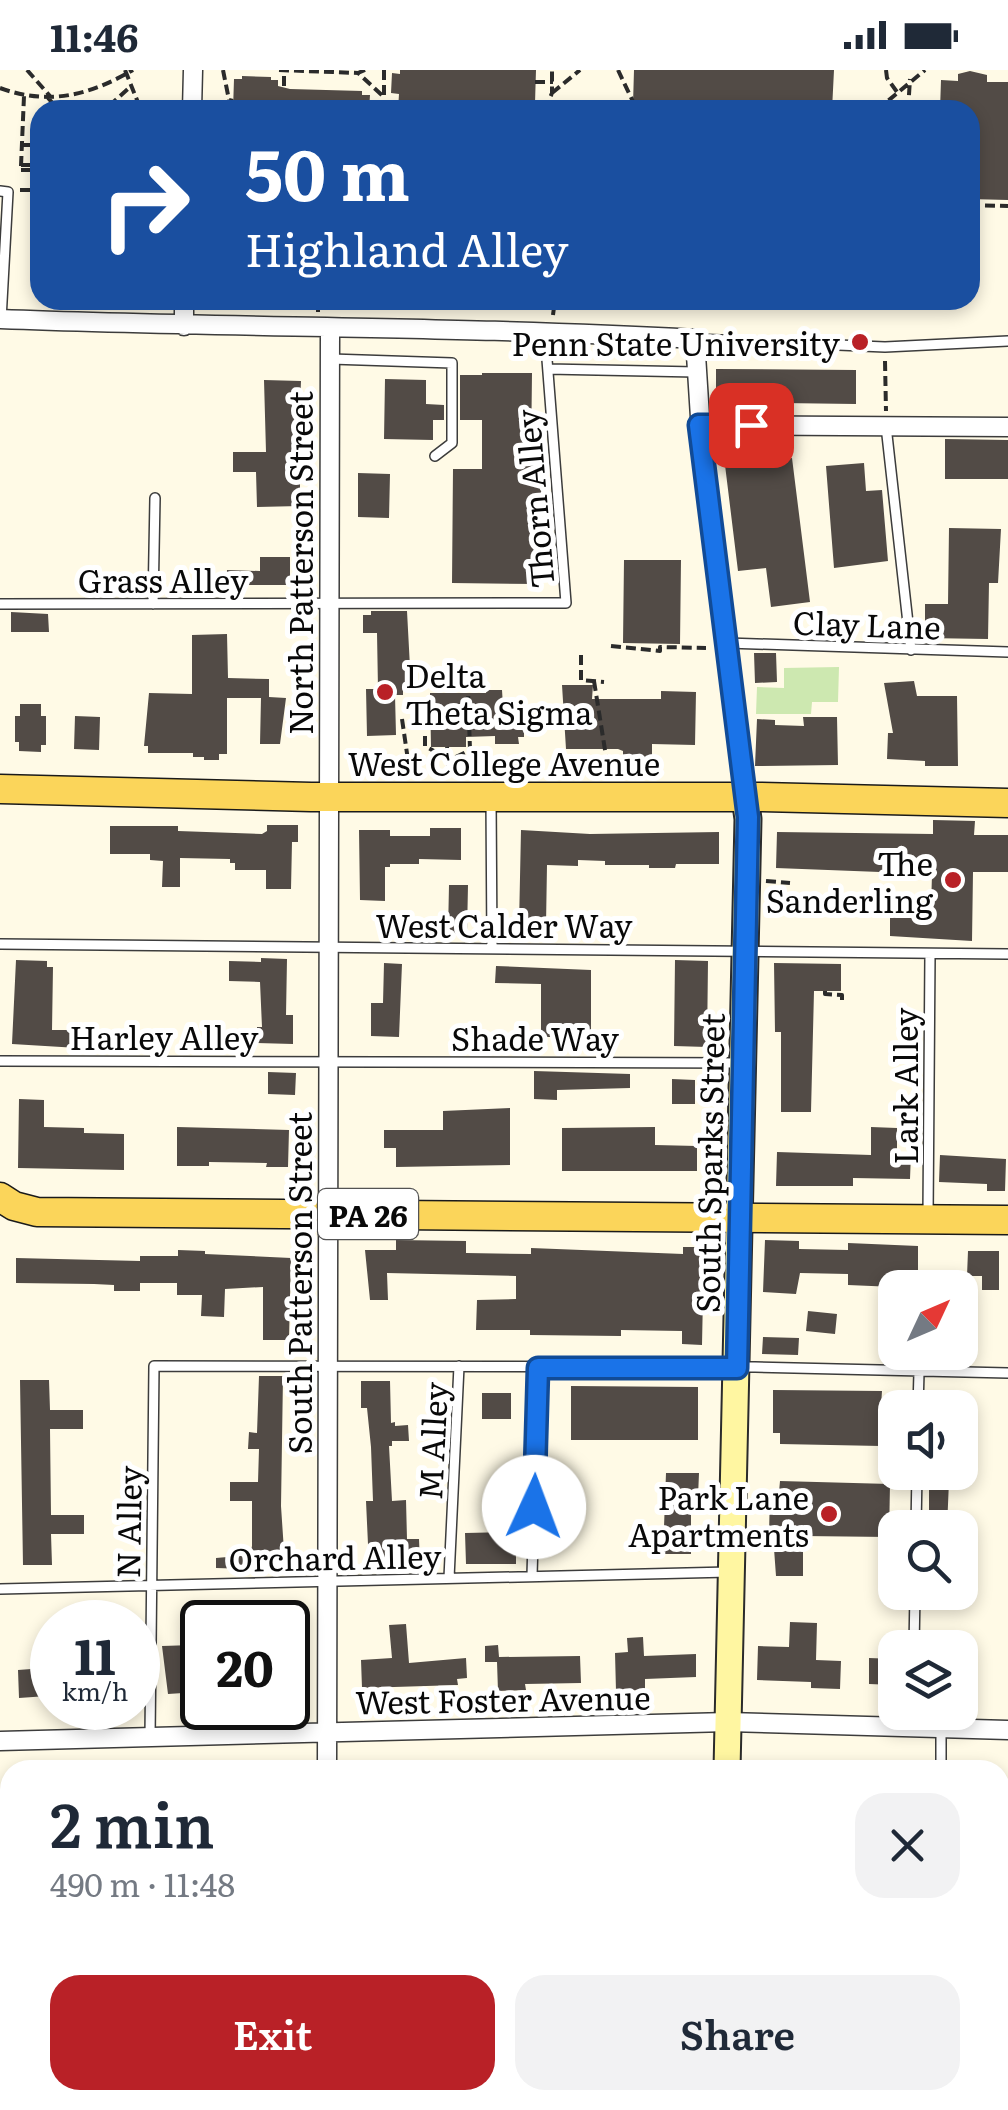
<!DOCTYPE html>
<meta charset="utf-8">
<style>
:root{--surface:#fff;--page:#f2f2f3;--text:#1f2937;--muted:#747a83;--accent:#b92127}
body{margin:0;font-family:Literata,serif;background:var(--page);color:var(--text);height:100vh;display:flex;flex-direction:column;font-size:38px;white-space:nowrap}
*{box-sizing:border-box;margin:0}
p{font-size:32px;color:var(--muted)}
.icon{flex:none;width:55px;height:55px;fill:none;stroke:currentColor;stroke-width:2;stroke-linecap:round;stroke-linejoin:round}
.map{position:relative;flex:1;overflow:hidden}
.sheet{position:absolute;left:0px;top:1690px;width:1010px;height:350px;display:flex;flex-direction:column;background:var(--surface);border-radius:30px 30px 0 0;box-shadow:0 5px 15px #0003}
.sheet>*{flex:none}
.banner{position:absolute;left:30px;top:30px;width:950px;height:210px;border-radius:30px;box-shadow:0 5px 15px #0003;background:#1a4fa0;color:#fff;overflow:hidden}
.needle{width:65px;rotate:46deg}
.tools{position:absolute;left:878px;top:1200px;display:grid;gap:20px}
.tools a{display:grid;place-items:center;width:100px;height:100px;border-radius:20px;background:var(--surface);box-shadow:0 5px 15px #0003;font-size:50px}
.speed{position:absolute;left:30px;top:1530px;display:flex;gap:20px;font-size:50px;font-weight:700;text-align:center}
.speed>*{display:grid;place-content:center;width:130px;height:130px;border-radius:50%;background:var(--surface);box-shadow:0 5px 15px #0003;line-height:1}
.speed small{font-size:25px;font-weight:400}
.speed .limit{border:5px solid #111;border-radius:15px;background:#fff;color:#111}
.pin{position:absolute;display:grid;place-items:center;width:85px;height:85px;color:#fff;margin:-42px;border-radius:20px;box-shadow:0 5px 15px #0006}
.me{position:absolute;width:110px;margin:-55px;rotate:2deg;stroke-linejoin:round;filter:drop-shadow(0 0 8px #0008)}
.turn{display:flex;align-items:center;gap:35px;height:210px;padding:0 50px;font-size:45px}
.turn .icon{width:130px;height:130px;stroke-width:2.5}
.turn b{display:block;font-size:70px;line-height:85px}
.round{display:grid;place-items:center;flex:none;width:105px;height:105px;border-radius:30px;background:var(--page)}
.overview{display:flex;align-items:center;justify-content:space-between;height:170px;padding:0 50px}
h1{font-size:60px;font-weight:600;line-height:75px}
.button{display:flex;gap:20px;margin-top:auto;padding:20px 50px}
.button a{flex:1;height:115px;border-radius:30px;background:var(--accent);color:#fff;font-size:40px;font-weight:600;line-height:115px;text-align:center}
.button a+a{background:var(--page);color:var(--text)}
.status{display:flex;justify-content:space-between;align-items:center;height:70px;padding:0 50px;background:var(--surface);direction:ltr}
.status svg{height:28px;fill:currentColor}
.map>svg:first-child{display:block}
</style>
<div class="status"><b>11:46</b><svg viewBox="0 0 49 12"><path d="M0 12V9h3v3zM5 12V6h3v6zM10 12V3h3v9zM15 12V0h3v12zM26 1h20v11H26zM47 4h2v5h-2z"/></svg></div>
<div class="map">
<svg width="1008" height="2040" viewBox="0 0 1008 2040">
<rect width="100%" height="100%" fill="#fffae6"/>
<path fill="#cde8b0" d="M839,597L838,632H812L811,644H756L757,617L784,618V598Z"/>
<path fill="#524b46" d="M400,0H536L535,33H527V36L442,33V40H398L399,24L391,23L392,3L400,4Z
M634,0H834L832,40L633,34Z
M970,1L987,5V12H1008V130L970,129V40H940L941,10L958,11V4Z
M242,6L271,7V10H278V16L290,19L362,21V25H370L369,40H233L234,9H242Z
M716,299L856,300V334L716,332Z
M482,303H532L531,386L542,387L541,462L552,463L553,474V489H536V514L452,513L453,399H482V350H460V305H482Z
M385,309L426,310V334L444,335V350H433V370L384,369Z
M264,310L301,311L300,335H295L294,411H300V436L257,437L256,402H233V382H266Z
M945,369L1008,370V409H945Z
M776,370L779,390L792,388L810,532L771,537L766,498L738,501L725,395L757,391L755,372Z
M864,393L866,421L882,420L888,491L834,498L826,396Z
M358,403L390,404L389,448L358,447Z
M949,458L1001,459L998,513H989L988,569L925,568V534H948Z
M260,487H290V515H241V519L226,518L227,500L260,501Z
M624,490H681L680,574L623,573Z
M371,541H407L411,616H403V625H395L396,665L367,666L366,619H378L377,563H363V545H371Z
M11,542L48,544L49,562H11Z
M227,564L228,608L269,609V627L286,628L280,674H260L261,628H227V684H219V690H204V687H193V683H148V676H144L149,623L192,624V565Z
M754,583H776L777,612L755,613Z
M914,611L917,626H957L958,696H925V691L887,689L888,663H893L884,613Z
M562,615H593L592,629H661V621L696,622L695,675L652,674V693H623V681L618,679H566Z
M486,620H502L503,636L514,635V643H524V667H518L519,674H495V666L466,667V677H431L430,623H486Z
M20,634H41V646H46V675H41V682L19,681V672H15V646H20Z
M75,646L100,647L99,680L74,679Z
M803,647H837L838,695L755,696L757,649L775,650V655L804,656Z
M933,750L975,751L974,765H1008V802H973L972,871L890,866V838L931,839L932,804L776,798L777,762L933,764Z
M267,755H298V772H292L291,819H266V800H235V793H230V789L180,788V817H162L163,791L150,790V784H110V756H178V761L262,764L267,761Z
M430,758H461V790L419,789V794H390V797H385V831L360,830L359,760H390V766H430Z
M521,760L590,764L719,762V794H676L675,798H649V795H605V791L578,790V796L547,795L546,855H519Z
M449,815H468L467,864L448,863Z
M261,888L287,889L286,945H293V974L257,973V957H262L260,912L229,911V891L261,892Z
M16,890L47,891V897H53L52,960H78V978L12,974Z
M675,890L708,891L707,977L674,976Z
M384,893L402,894L399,967L371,966V933H383Z
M774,893L841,894V921H814L811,1042H781V962H775Z
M496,896L591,900V967H541V914L495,913Z
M534,1001L630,1004V1018L557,1020V1030L534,1029Z
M268,1002L296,1003L295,1025L268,1024Z
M672,1009L695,1010V1034H672Z
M19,1029L44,1030V1057L84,1058V1063L124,1064V1100L18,1098Z
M510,1038V1095L396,1097V1078H384V1060H443V1041Z
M177,1057L289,1060L288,1097H266L267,1093L209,1092V1096H177Z
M655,1057V1075L697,1076V1101H562V1058Z
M871,1057L897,1058V1083H911L910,1109L853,1108V1116H776L777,1082L871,1085Z
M940,1085L1006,1089L1005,1121H987V1114L939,1112Z
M396,1170L466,1171V1183L531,1184V1178L683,1184V1177H704L702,1275L682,1274V1261L621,1260V1266L530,1265V1260H476L477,1230L516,1229V1206L387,1203L388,1230H370L365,1180H396Z
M765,1170L799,1171V1179L848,1180V1173L918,1176V1218L848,1215V1204L800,1203L796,1224L763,1222Z
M178,1180L205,1181V1184L291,1188L289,1270H263V1217L225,1219L224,1247L201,1246L202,1225H177V1213H140V1221H114V1215L94,1214L16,1213V1188L140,1191V1186H178Z
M968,1181H999V1220H982V1206H967Z
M808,1241L837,1244L835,1264L806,1261Z
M763,1267L799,1268L798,1285L762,1284Z
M259,1306H283L281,1436L285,1496H282V1500L216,1498V1488L250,1485L252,1476V1431H230V1412H258L259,1379H248L249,1362L257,1363Z
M20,1310H49L50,1340H83V1359H50L51,1445H84V1464H51L52,1495H23Z
M361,1311H390L391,1353L395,1352V1356L408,1355L409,1371H392V1376H389L392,1431L406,1430L407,1469H419L420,1494L369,1496L366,1431H373L371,1377L367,1338H361Z
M571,1316L698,1317V1370H571Z
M773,1320L882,1321L881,1336H888V1364H881V1376L780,1374V1363H773Z
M482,1323H511V1349H482Z
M666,1403H699L698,1427H691V1484H663Z
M780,1411L890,1414L889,1467L803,1466V1506H776L773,1465H769L770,1422H779Z
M929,1411H949L947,1458H929Z
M516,1462V1494H466L465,1463Z
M790,1552L817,1553L816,1590L841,1591L840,1619L811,1618V1612L757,1610L758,1576L789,1577Z
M406,1554L409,1593L466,1588L467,1608L457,1609L458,1615L362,1618L361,1590L392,1588L389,1555Z
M643,1567L644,1586L696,1584V1607L645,1609V1620L616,1621L615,1583L628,1582L627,1568Z
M193,1575L198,1622L168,1624L162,1576Z
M498,1575L499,1587L580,1586L581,1613L525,1614L526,1620L498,1621L497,1592H485V1576Z
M869,1588L895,1589L894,1615L869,1614Z
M45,1598L47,1626L19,1628L18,1600Z"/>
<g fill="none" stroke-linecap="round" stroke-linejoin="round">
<g stroke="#3c3c3c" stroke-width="12">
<path id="lane" d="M0,121L8,122L1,250
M831,232L869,234L876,230
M696,269L885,277L1008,271
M331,289L452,293V373L435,386
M548,299L696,302
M886,356L911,580
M0,534L566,533L545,264
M153,534L155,428
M727,573L1008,582
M491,729L492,879
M0,874L1008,884
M0,991L742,993
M928,1146L930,884
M918,1338L919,1302
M916,1458L917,1402
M532,1506L538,1298
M449,1508L459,1296
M0,1519L729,1502
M914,1578L915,1522
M150,1667L154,1296L755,1297L1008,1303
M941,1700V1658"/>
</g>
<g stroke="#3c3c3c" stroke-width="21">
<path id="street" d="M192,40L193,0
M184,230V256
M0,249C232,258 464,256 695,269L702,379L745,727
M699,355L1008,357
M0,1671L728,1652L1008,1660
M327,1700L330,259
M1000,2008H1008
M326,2040V2030"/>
</g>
<g stroke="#2b2b2b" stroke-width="29">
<path id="secondary" d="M727,1700L748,749L745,727
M720,2040L721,2030"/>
</g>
<g stroke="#1a1a1a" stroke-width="31">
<path id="primary" d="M0,719L311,727H761L1008,733
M0,1127L14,1136L37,1142L1008,1150"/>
</g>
<path stroke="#2b2b2b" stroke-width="4" stroke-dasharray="10 5" stroke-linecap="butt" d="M27,0L50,26
M125,0L141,40
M223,0L229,30L233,31
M279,0L358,3
M365,0L358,3L384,27
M618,0L637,40
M886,0L887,8L897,22
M535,12H553
M284,16V0
M0,18C49,36 90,25 133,0
M552,23L580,0
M48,28L59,40
M109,36L130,17
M384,40V0
M444,40V30
M545,40L552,23V0
M877,40L925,0
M908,40L910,9
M22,75H40
M21,95H40
M21,96L24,26
M21,100H34
M20,120H33
M35,132H40
M970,135L1008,136
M33,165H39
M318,242V230
M553,245L555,230
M885,291L886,341
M611,576L660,581V577L706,578
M581,585V610L604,612
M594,611L609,705
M402,649L410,704
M425,666V676L450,690L470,680L468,620H447V594
M447,677L449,706
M766,811L790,813
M825,921V924L842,925V932"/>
<use href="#lane" stroke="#fff" stroke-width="9"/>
<use href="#street" stroke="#fff" stroke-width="18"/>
<use href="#secondary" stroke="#fff6a1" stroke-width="25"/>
<use href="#primary" stroke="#fbd55a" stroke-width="28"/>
</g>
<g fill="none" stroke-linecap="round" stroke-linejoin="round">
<g stroke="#114b97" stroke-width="25">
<path id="route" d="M534,1437L538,1298H737L748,747L699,355H751"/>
</g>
<use href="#route" stroke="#1a73e8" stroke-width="18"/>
</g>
<g fill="#b92127" stroke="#fff" stroke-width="4">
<circle cx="860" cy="272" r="10"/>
<circle cx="385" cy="622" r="10"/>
<circle cx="953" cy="810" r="10"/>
<circle cx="829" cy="1444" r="10"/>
</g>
<g text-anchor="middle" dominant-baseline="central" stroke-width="10" stroke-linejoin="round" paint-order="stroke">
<rect fill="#fff" stroke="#535353" stroke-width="2.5" x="318" y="1119" width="100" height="50" rx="8"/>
<g font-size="30" font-weight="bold" fill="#090909">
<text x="368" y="1144">PA 26</text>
</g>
<g font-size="32" fill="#090909" stroke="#fff" text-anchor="end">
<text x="840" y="272">Penn State University</text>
<text x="405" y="604" text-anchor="start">Delta<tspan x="405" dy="37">Theta Sigma</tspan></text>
<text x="933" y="792">The<tspan x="933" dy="37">Sanderling</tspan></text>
<text x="809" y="1426">Park Lane<tspan x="809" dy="37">Apartments</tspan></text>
</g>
<g font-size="32" fill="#090909" stroke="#fff">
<text transform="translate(533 429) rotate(-95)">Thorn Alley</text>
<text transform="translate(299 493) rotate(-90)">North Patterson Street</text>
<text x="163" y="509">Grass Alley</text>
<text transform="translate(867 553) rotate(2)">Clay Lane</text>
<text x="504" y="692">West College Avenue</text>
<text x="504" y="854">West Calder Way</text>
<text x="164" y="966">Harley Alley</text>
<text x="535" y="967">Shade Way</text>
<text transform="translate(904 1016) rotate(-90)">Lark Alley</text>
<text transform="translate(708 1093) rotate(-89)">South Sparks Street</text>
<text transform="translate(298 1213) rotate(-90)">South Patterson Street</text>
<text transform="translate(431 1371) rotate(-87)">M Alley</text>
<text transform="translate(127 1452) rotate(-89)">N Alley</text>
<text transform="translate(335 1486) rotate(-1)">Orchard Alley</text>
<text transform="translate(503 1628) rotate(-1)">West Foster Avenue</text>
</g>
</g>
</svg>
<div class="tools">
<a><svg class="needle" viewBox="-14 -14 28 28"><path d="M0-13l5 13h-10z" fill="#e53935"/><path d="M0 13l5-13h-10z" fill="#747a83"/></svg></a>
<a><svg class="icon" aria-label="sound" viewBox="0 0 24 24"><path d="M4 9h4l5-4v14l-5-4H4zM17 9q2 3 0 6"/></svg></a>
<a><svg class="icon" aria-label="search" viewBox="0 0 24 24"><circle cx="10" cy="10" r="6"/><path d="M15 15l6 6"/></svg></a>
<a><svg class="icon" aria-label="layers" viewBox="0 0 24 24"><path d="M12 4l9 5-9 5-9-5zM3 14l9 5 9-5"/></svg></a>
</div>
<div class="speed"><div>11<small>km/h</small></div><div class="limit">20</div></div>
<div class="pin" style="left:751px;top:355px;background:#d93025"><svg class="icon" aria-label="arrive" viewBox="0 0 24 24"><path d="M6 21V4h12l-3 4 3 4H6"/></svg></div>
<svg class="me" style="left:534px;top:1437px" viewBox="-20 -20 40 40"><circle r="19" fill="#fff"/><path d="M0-13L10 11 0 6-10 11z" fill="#1a73e8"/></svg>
<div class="banner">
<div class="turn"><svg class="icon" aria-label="right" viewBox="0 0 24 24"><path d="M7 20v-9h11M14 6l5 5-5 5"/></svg><div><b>50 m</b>Highland Alley</div></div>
</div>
<section class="sheet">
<div class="overview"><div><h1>2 min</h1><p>490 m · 11:48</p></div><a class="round"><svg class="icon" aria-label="close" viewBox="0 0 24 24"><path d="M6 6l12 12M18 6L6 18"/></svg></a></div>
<div class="button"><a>Exit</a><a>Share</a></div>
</section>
</div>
